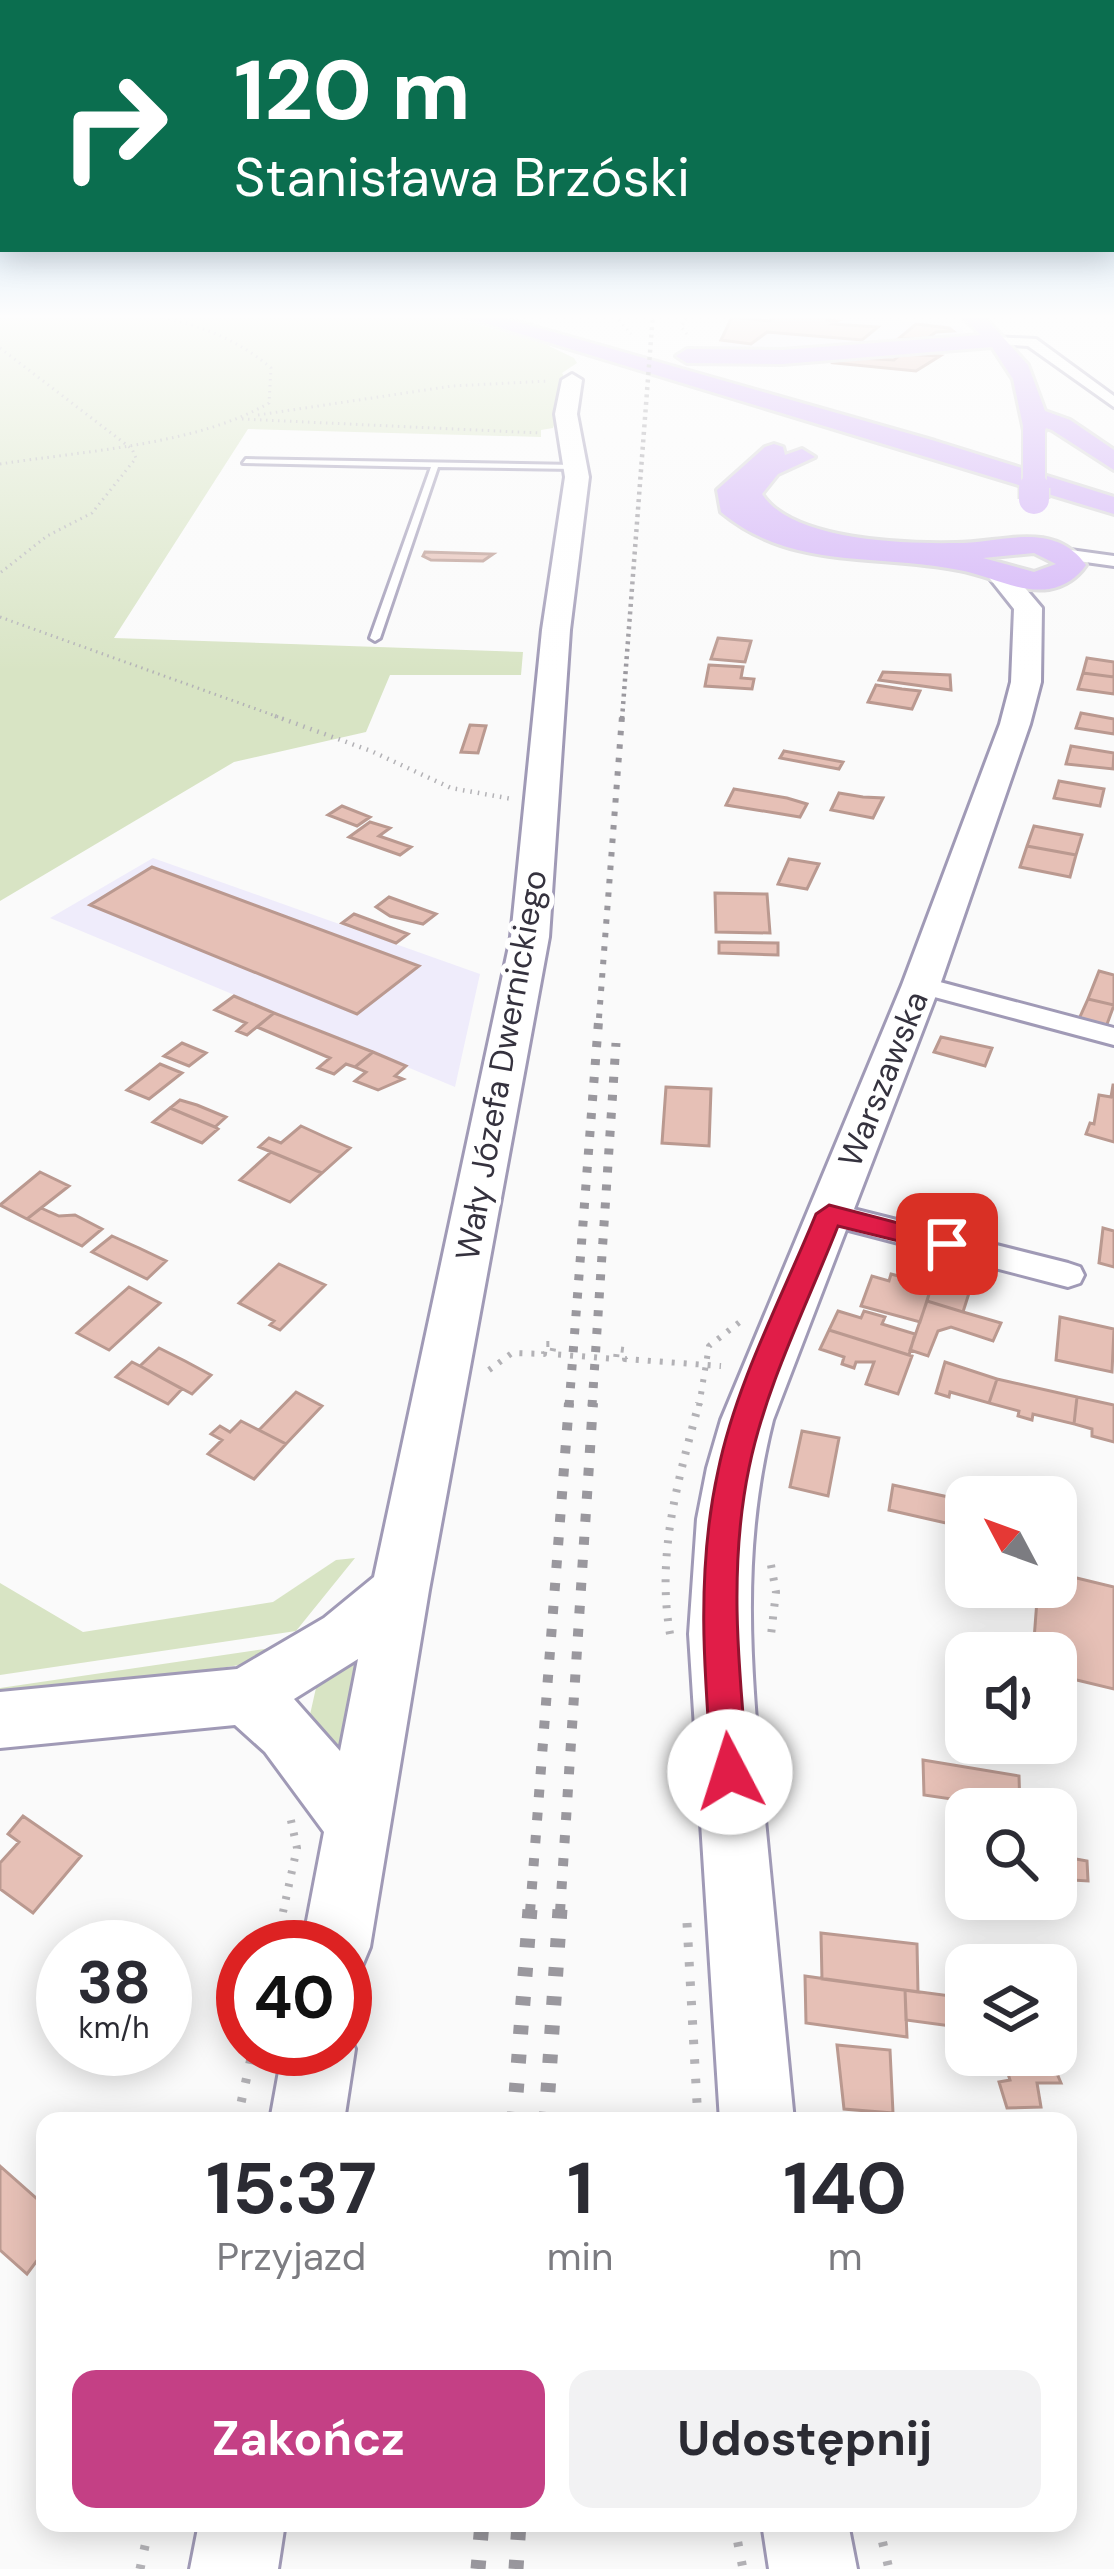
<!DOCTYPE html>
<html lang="pl">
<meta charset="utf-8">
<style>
:root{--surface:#fff;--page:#f2f2f3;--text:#2b2b33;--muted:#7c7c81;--accent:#c44085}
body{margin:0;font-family:"DM Sans",sans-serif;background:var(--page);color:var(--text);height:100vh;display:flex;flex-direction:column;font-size:45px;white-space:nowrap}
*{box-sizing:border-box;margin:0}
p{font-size:39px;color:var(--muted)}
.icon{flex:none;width:66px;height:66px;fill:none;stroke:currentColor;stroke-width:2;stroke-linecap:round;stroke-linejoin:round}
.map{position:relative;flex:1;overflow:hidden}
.sheet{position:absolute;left:36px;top:2112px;width:1041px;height:420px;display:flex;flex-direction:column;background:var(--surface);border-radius:24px;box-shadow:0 6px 30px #0003}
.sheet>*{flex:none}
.hud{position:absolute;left:0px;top:0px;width:1116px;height:252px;box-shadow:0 6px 30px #0003;background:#0b6e4f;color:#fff;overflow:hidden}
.needle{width:78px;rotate:311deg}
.buttons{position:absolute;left:945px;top:1476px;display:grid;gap:24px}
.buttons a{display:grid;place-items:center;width:132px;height:132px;border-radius:24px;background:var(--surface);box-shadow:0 6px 30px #0003;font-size:60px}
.speed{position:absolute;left:36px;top:1920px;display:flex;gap:24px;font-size:60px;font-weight:700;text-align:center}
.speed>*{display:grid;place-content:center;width:156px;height:156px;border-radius:50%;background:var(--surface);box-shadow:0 6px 30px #0003;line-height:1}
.speed small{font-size:30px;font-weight:400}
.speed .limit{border:18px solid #d22;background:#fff;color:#111}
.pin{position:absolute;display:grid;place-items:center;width:102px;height:102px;color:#fff;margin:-51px;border-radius:24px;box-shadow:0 6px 18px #0006}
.me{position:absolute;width:132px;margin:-66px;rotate:355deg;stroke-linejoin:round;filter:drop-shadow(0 0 9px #0008)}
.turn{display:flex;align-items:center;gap:42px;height:252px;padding:0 36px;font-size:54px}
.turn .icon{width:156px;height:156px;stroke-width:2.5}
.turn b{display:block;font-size:84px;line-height:102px}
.eta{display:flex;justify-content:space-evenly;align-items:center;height:204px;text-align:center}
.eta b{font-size:72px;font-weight:700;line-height:84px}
.button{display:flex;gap:24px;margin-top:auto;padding:24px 36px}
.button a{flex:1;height:138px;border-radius:24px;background:var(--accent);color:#fff;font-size:48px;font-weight:700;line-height:138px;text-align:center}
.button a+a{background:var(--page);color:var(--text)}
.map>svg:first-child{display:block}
</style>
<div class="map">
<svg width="1114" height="2569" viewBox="0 0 1114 2569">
<rect width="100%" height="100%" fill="#fafafa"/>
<path fill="#efecfb" d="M776,313L892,315L889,319L962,327L964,337L737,352L719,349L730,315L770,319Z
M153,858L480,974L455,1087L50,918Z"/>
<path fill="#d8e4c4" d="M0,313H440L545,344L574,358L577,363L562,373L568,383L553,428L541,430V437L248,429L114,638L523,652L521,675H390L366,732L234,762L0,901Z
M355,1558L296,1631L0,1675V1583L83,1632L273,1602L336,1560Z
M374,1626L345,1783L307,1728L320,1670Z
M299,1644L264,1661L0,1704V1688Z"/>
<path fill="#e6c0b6" stroke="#ba9990" stroke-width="3" d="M779,314L831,316L827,320L838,321L833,324L878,327L862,340L767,332L751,344L721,340L732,317L769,321Z
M916,324L949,328L953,331L936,332L928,338L898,339Z
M901,354L940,356L916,371L834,363L842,357L894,360Z
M425,552L493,554L483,561L431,560L423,556Z
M718,638L751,641L745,662L711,659Z
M1087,658L1114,662V677L1083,673Z
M709,665L743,667L741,678L754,679L752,689L705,686Z
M883,672L950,675L951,690L879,680Z
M1083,673L1114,677V694L1078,689Z
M876,685L902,689L920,691L912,709L868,702Z
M1081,713L1114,719V734L1076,728Z
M470,725L486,726L478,753L461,752Z
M1071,746L1114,753L1113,769L1066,764Z
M784,751L843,762L839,769L780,758Z
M1059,781L1104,789L1100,806L1054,798Z
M734,789L787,798L807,804L800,817L726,805Z
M839,793L863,797L883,798L873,818L831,810Z
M342,806L370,817L357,826L328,815Z
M370,822L390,828L379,836L411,847L400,855L349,837Z
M1034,826L1082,835L1076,855L1027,846Z
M1027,846L1076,855L1070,877L1020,867Z
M789,859L819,864L807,889L778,884Z
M152,867L419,966L357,1014L90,905Z
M715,893L767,894L770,933L716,932Z
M389,897L436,914L423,924L390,916L376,907Z
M354,914L408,934L396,943L342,923Z
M719,942L778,943V955L719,953Z
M1099,971L1114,975V1005L1088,999Z
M234,996L274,1013L247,1035L237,1031L246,1023L215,1010Z
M1088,999L1114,1005L1106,1027L1079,1019Z
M274,1013L330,1035L373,1052L355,1067L346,1064L334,1074L318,1068L330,1058L257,1027Z
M941,1037L992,1048L985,1066L934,1052Z
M182,1043L206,1053L189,1066L164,1056Z
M373,1052L406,1066L395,1076L403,1079L378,1090L355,1081L366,1072L355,1067Z
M160,1064L182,1073L149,1099L127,1090Z
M1113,1085H1114V1142L1086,1134L1090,1123L1094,1124L1099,1095L1111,1097Z
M666,1087L711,1089L709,1146L662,1143Z
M180,1100L197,1105L226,1117L215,1127L170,1108Z
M170,1108L215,1127L218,1129L202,1143L153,1122Z
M301,1126L325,1137L350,1148L322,1173L259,1147L269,1138L281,1143Z
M271,1152L322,1173L290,1202L240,1180Z
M40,1172L69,1186L27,1219L0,1205Z
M41,1208L59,1216L75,1215L102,1229L82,1246L27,1219Z
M1103,1228L1114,1231V1267L1099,1263Z
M112,1236L139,1248L166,1261L147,1279L92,1252Z
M279,1264L325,1285L280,1330L270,1325L274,1321L239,1303Z
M891,1274L932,1285L920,1322L861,1306L872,1276L889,1281Z
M933,1280L970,1290L963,1312L927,1301Z
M129,1287L160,1303L109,1350L77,1333Z
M927,1301L963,1312L1001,1323L993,1341L951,1327L938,1331L928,1356L910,1350Z
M838,1311L861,1318L864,1311L885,1317L882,1324L915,1334L909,1355L829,1330Z
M1060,1317L1114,1329L1112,1372L1056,1360Z
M829,1330L912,1356L898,1394L866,1384L874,1362H856L854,1368L842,1364L844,1357L820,1349Z
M159,1348L185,1361L211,1375L192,1394L140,1366Z
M132,1362L140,1366L182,1389L168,1404L116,1377Z
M945,1362L997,1379L989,1403L950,1392L949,1397L936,1393Z
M997,1379L1077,1397L1074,1424L1033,1414L1032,1420L1018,1416L1019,1411L989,1403Z
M296,1392L322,1406L286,1444L259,1430Z
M1077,1397L1114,1405V1442L1092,1436V1429L1074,1424Z
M241,1421L286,1444L254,1479L208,1454L222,1440L211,1434L220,1426L230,1432Z
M802,1431L839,1438L828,1496L790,1487Z
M893,1485L953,1498L950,1524L889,1510Z
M1056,1573L1114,1587V1689L1056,1675V1653H1033L1038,1587H1056Z
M923,1760L1019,1776L1020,1809L924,1795Z
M23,1816L81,1856L33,1913L0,1889V1863L19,1842L8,1834Z
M1056,1820L1063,1822L1065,1857L1087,1861L1088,1881L1056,1879Z
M821,1933L917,1944L918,1992L822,1979Z
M805,1976L905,1990L907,2037L806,2023Z
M905,1990L966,1998V2028L906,2020Z
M837,2045L890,2050L893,2113L844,2109Z
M1002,2055H1049L1061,2083H1037L1041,2107L1007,2108L999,2082L1010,2080Z
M0,2166L45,2206V2250L27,2274L0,2250Z"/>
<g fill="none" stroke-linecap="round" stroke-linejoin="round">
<g stroke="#a09ab6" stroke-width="6">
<path id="lane" d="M246,459L575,465L579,467L575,469L438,467L380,638L375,641L370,638L431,467L243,463Z"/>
</g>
<g stroke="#a09ab6" stroke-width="6">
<path id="street" d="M993,337L1036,339L1114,396V407L1028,346L998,344Z
M1063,549L1114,556V566L1057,558V550Z
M921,977L1114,1028V1045L912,991L908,985L912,979Z
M829,1203L1068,1263L1080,1267L1084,1275L1080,1283L1068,1287L818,1222L813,1214L818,1206Z"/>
</g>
<g stroke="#a09ab6" stroke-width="6">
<path id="secondary" d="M572,374L582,380L577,414L589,477L570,630L549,937L429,1590L370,1947L360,1971L345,1978V1947H302L324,1832L265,1752L235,1725L0,1748V1692L237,1669L324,1618L374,1577L511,937L542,630L565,477L555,414L562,380ZM358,1659L340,1751L294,1699Z
M1000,567L1009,569L1042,608L1041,682L1030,724L940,985L773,1420C738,1558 752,1681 765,1820C775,1920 784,2021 794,2121H720L689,1634L697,1519L707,1468L721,1420L902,985L1000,724L1011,682L1014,609L987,575Z
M345,2025L355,2049L344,2121H270L283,2049H345Z
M199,2523H285L278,2569H190Z
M762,2523H848L857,2569H769Z"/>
</g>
<g stroke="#d7d6d8" stroke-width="6">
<path id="primary" d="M452,313H486L935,441L1114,497V514Z
M981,313L1028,365L1045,411L1070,420L1114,450V470L1052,430L1046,428L1043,435H1025L1013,379L992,347L782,364L687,363L676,356L687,349L782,350L981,335L961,315Z
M774,444L783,447L785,455L802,449L815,457L778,474L762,494C792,541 906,544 956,543C1003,543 1053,520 1086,565C1077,578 1065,586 1049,589C1017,593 989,575 959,570C875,553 792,571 721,512L717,490L765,447ZM1034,553L1056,564L1034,572L983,558Z"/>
</g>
<path stroke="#b3b2b6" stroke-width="3" stroke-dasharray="1.5 4.5" stroke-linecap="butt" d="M562,313H613L631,334
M687,334L681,327L690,313
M0,348L132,449L136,458L92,513L47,536L0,573
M258,415L452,386L549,381
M242,419L540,433
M0,464C83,451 197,445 269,403L271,368C234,336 192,323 145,313
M0,617L284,719"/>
<path stroke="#b3b2b6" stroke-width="4.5" stroke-dasharray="1.5 6" stroke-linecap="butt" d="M275,716L371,751L451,788L512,799"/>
<path stroke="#b3b2b6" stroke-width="6" stroke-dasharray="3 9" stroke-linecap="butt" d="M489,1370L512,1353L544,1354L545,1344H554L552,1354L616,1359L617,1349L625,1350V1359L721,1366
M699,1406L709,1346L741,1321"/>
<path stroke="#b3b2b6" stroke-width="8" stroke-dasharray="3 10" stroke-linecap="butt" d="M771,1565L776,1592L771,1635
M670,1634C656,1553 678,1481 699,1403
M283,1912L297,1848L290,1816"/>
<path stroke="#b3b2b6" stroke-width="9" stroke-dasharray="4.5 15" stroke-linecap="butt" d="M687,1923L698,2121
M275,1947L284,1909
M237,2121L253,2049
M734,2523L743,2569
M878,2523L889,2569
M140,2569L150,2523"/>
<use href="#lane" fill="#fff" fill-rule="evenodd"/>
<use href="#street" fill="#fff" fill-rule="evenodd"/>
<use href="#secondary" fill="#fff" fill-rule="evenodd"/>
<use href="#primary" fill="#d2b1f7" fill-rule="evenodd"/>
<path stroke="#9a989e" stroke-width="4.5" stroke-dasharray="3 4.5" stroke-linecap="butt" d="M622,719L653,313"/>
<path stroke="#9a989e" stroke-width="6" stroke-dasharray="4.5 9" stroke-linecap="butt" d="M599,1018L622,716"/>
<path stroke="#9a989e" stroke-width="9" stroke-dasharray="6 12" stroke-linecap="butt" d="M569,1406L599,1015
M592,1406L616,1043"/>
<path stroke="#9a989e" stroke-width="10" stroke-dasharray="8 15" stroke-linecap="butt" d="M530,1912L569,1403
M560,1912L593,1403"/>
<path stroke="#9a989e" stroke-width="15" stroke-dasharray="9 20" stroke-linecap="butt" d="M514,2121L530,1909
M546,2121L560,1909
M478,2569L482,2523
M516,2569L519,2523"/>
<g stroke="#d7d6d8" stroke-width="26" stroke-linecap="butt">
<path id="primary-bridge-far1" d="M1034,430V491"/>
</g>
<g stroke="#d7d6d8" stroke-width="33" stroke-linecap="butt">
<path id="primary-bridge" d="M1034,488V499"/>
</g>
<use href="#primary-bridge-far1" stroke="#d2b1f7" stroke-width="22"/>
<use href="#primary-bridge" stroke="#d2b1f7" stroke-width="30"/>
</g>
<linearGradient id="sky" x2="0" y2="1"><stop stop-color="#97c7ed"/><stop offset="0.47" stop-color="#fdfdfd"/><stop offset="1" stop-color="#fdfdfd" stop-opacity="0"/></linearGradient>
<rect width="1114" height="673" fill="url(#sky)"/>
<path fill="#e11d48" stroke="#92132f" stroke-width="3" d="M829,1205L956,1238L960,1244L947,1253L838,1226C807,1305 766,1385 749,1468C728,1569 739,1671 748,1772L742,1784L730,1789L717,1784L712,1772C704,1671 696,1571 718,1471C736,1383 782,1297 816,1214Z"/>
<g text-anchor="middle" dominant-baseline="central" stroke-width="10" stroke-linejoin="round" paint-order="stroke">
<g font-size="33" fill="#35323e" stroke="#fff">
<text transform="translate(501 1065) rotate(-80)">Wały Józefa Dwernickiego</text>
<text transform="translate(883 1079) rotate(-68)">Warszawska</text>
</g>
</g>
</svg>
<div class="buttons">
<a><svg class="needle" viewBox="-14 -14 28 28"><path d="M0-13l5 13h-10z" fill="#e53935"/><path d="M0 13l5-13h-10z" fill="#7c7c81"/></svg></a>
<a><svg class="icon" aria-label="sound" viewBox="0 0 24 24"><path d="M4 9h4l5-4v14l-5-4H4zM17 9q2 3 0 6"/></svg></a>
<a><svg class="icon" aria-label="search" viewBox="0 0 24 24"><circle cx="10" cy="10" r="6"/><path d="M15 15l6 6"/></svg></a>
<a><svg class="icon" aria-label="layers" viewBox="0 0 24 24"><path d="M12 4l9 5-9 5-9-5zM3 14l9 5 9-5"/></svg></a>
</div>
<div class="speed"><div>38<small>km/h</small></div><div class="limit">40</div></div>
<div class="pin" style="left:947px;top:1244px;background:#d93025"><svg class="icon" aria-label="arrive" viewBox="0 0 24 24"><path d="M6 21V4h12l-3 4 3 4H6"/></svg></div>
<svg class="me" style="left:730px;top:1772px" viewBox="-20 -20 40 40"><circle r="19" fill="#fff"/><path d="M0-13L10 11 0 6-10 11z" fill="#e11d48"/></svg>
<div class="hud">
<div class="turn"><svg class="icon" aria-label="right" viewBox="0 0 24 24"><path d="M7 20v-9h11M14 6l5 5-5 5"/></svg><div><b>120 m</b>Stanisława Brzóski</div></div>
</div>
<section class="sheet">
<div class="eta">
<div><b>15:37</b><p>Przyjazd</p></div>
<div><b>1</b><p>min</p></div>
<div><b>140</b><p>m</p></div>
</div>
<div class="button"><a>Zakończ</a><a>Udostępnij</a></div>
</section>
</div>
